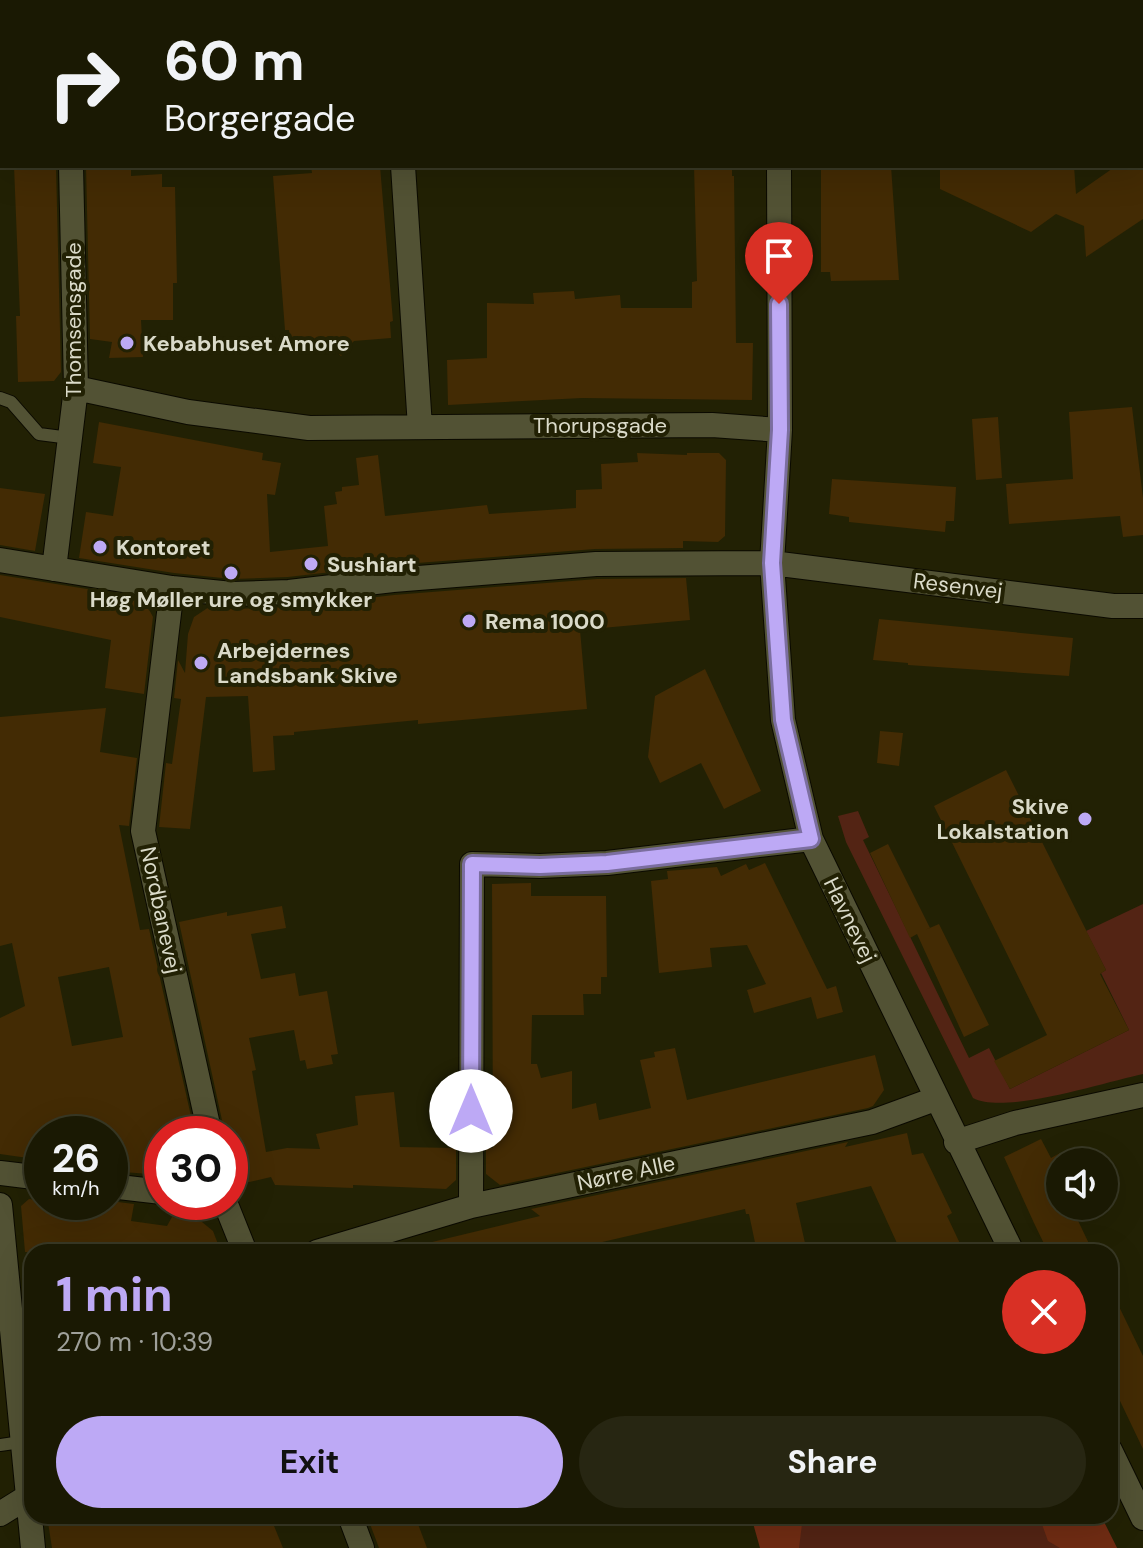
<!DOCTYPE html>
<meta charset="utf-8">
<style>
:root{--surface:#1a1903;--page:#272612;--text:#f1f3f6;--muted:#9fa09a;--line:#383825;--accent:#bda9f5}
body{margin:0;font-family:"DM Sans",sans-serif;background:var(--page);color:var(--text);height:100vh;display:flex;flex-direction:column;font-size:30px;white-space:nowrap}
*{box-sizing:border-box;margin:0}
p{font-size:26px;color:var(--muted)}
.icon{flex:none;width:44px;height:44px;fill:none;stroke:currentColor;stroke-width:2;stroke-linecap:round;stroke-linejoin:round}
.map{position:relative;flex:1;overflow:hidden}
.details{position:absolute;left:24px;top:1244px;width:1094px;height:280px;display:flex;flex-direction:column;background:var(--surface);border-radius:24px;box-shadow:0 8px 32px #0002,0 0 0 2px var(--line)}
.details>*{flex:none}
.top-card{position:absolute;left:0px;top:0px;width:1144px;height:168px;box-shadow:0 8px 32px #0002,0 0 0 2px var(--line);background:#1a1903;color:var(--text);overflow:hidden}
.controls{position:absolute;left:1046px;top:1148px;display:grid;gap:16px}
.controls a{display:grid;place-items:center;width:72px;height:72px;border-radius:50%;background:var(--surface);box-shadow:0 8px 32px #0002,0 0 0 2px var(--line);font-size:40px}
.speed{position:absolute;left:24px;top:1116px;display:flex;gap:16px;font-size:40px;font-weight:700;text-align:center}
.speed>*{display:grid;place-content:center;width:104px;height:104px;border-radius:50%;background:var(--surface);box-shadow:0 8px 32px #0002,0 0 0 2px var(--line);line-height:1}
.speed small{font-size:20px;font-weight:400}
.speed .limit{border:12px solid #d22;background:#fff;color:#111}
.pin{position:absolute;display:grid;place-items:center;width:68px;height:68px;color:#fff;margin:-82px -34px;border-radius:50% 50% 50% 0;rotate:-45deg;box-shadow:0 0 8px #0007}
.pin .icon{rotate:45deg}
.me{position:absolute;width:88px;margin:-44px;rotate:0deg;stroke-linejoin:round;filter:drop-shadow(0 0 6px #0008)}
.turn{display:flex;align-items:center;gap:28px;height:168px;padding:0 32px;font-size:36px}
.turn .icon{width:104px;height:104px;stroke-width:2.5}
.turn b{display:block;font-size:56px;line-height:68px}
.round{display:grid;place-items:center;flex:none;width:84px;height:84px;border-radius:42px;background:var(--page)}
.summary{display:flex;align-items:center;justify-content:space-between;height:136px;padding:0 32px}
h1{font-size:48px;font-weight:700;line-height:60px;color:var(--accent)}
.primary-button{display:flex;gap:16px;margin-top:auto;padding:16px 32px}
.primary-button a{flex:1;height:92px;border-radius:48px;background:var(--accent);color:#111;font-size:32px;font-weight:700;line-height:92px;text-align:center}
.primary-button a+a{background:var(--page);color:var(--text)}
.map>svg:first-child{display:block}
</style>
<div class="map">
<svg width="1143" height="1548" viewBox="0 0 1143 1548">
<rect width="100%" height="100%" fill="#222104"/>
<path fill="#532414" d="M858,811L869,837L863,840L969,1058L989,1048L1010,1089L1129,1030L1101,973L1106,970L1086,931L1143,904V1074C1105,1082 1005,1115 973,1098L846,842L838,816Z
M770,1516H1101L1117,1548H765Z"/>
<path fill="#702c13" d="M751,1516H803L799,1548H760Z
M1039,1516H1101L1117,1548H1060L1048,1541Z"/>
<path fill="#432b04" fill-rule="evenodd" d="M14,166H56L61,372L54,381L18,382L16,316H20Z
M86,166H131V176L162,174V187H175L177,283H173V320H141L143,357L109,358L112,342L90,339Z
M311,166H380L393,321L390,322L391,338L354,341L341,356L326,343L290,346L289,330H285L273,176L312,173Z
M694,166H732V176H734L736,343H753L752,400L582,398L448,405L447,360L487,358V303L534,304L533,293L574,291L575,299L620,295L621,308H692V282L697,281Z
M821,166H891L899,280L831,281L830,272H821Z
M940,166H1074L1076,194L1116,166H1143V219L1086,257L1084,226L1056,214L1031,232L940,189Z
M1132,407L1143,498V535L1123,537L1120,516L1009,524L1006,484L1073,479L1069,412Z
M998,417L1002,478L976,480L972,419Z
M99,422L263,453L262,460L281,463L275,495L267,494L270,552L328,546L324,506L337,504L335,492L342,491V487L359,485L356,458L378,455L385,516L487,505L489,514L576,508V490L602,489L601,464L638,462L637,453L687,455V453H719L726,460L725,536L718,542L683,541V548L595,549L392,565L288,577L232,579L174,573L79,558L86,512L113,516L121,467L93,463Z
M832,479L956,487L954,521H946L945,532L849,522V517L829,514Z
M0,488L45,494L35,551L0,545Z
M0,575L143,598L153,617L144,694L105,688L111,640L0,617Z
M686,578L690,620L580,630L587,709L418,724V720L294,732V735L273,736L275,770L253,772L248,696L206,697L190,829L159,827L166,763L172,764L181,699L174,698L178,660L185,673L188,634L194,617L209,607L232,609L290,607L394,595L597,579Z
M879,619L1073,638L1069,676L908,665V663L873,660Z
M705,669L761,791L724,809L701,763L660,783L648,757L655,696Z
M106,708L100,752L137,758L129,826L119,825L140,930L149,929L195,1134H162V1175L110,1171V1134H42V1160L0,1154V1018L25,1006L12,943L0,946V717ZM109,967L123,1037L72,1046L58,977Z
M880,731L903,733L899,766L877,763Z
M1006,770L1106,970L1100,974L1129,1030L1010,1089L994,1061L1047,1035L934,806Z
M888,844L930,928L925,930L939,924L989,1025L964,1037L917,934L910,938L870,853Z
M765,863L827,989L836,986L843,1012L817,1019L811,997L754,1013L747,990L766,984L747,945L710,948L712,967L659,973L651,881L668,879L667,871L717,867L721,876L746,864L749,870Z
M531,883V896H606L607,977H601V994H583L584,1015H532L531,1064H537L541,1078L572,1071V1109L596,1103L599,1120L651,1108L640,1060L655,1057L654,1052L675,1048L687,1100L875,1055L884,1090L873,1106L868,1108L500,1185L486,1174V1148H493L492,884Z
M282,906L286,928L251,934L261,979L295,973L299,996L327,991L338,1054L331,1055L333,1064L307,1069L305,1060L300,1061L294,1030L249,1038L256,1070L252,1071L266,1152L287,1148L320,1149L316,1134L358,1125L355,1096L394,1092L400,1147L456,1148V1180L446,1189L353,1185V1188L275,1185L271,1177L236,1185L230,1153V1134H225L179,922L227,912V916Z
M907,1133L912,1155L923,1153L952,1213L947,1216L964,1252H901L871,1186L796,1203L807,1252H757L749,1214H746L745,1209L559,1252H429L428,1243L540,1216L531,1209L848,1142L845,1147Z
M1041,1139L1051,1158L1060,1153V1206H1071L1093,1252H1048L1034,1223L1004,1157Z
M29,1199L110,1210V1201L134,1204L131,1221L167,1226L172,1217L202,1222L213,1231L221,1252H177L176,1250L128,1245V1252H25L21,1206Z
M1110,1288L1143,1356V1449L1110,1380Z
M47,1516H202L207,1522L222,1516H270L283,1548H52Z
M367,1516H415L427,1548H379Z"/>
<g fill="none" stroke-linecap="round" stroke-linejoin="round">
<g stroke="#0b0a00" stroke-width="14">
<path id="lane" d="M0,398L11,402L39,434L70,438
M0,1445L21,1442"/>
</g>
<g stroke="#0b0a00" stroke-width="26">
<path id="street" d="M393,0V2
M779,0V2
M68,2V0
M249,2L268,0
M1142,57H1143
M403,166L420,427
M779,166L780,430L772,563L783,720L811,839L1012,1252
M76,388L188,412L309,428L712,425L780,430
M0,560L172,588L232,594L289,592L393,580L596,564L772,563L1113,606H1143
M54,569L76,388L71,166
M172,588L143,831L210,1134
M956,1142L1015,1123L1143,1095
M0,1173L42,1178
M110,1186L162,1192
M225,1202L245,1252
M0,1205L33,1548
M471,1206L472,864L540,866L607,863L811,839
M317,1252L471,1206L872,1122L935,1099
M1110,1450L1143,1518
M0,1514L32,1494
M350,1516L362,1548"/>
</g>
<use href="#lane" stroke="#525234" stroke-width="12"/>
<use href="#street" stroke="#525234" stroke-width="24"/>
</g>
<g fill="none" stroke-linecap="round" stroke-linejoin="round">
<g stroke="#7b6e9f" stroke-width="20">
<path id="route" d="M471,1111L472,864L540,866L607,863L811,839L783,720L772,563L780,430L779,304"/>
</g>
<use href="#route" stroke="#bda9f5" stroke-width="14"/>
</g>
<g fill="#bda9f5" stroke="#222104" stroke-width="3">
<circle cx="127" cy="343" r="8"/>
<circle cx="100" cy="547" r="8"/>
<circle cx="311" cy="564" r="8"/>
<circle cx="231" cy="573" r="8"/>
<circle cx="469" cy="621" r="8"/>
<circle cx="201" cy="663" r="8"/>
<circle cx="1085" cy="819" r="8"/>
</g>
<g text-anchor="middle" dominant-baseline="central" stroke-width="8" stroke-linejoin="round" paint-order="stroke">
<g font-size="22" fill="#dadac9" stroke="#222104">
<text transform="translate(73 320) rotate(-90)">Thomsensgade</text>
<text x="600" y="425">Thorupsgade</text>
<text transform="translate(958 586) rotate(7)">Resenvej</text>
<text transform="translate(161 910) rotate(78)">Nordbanevej</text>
<text transform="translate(850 920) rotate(64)">Havnevej</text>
<text transform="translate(626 1173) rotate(-12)">Nørre Alle</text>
</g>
<g font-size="22" font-weight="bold" fill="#dadac9" stroke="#222104" text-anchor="start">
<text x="143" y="343">Kebabhuset Amore</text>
<text x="116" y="547">Kontoret</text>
<text x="327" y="564">Sushiart</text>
<text x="231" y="599" text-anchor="middle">Høg Møller ure og smykker</text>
<text x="485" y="621">Rema 1000</text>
<text x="217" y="650">Arbejdernes<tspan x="217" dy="25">Landsbank Skive</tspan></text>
<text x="1069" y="806" text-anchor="end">Skive<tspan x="1069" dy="25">Lokalstation</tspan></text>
</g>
</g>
</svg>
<div class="controls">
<a><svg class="icon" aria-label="sound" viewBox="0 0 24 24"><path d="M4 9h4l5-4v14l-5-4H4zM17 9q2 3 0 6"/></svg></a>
</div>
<div class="speed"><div>26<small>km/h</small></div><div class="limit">30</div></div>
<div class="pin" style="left:779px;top:304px;background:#d93025"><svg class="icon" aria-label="arrive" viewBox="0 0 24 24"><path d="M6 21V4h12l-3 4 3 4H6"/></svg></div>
<svg class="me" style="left:471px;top:1111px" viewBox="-20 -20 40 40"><circle r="19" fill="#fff"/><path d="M0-13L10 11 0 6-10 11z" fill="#bda9f5"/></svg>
<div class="top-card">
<div class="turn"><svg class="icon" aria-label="right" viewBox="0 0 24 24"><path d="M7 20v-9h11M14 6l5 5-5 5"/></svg><div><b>60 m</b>Borgergade</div></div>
</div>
<section class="details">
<div class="summary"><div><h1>1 min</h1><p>270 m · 10:39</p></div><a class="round" style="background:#d93025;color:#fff"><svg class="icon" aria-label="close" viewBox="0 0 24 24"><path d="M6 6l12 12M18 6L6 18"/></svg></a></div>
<div class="primary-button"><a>Exit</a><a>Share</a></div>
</section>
</div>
